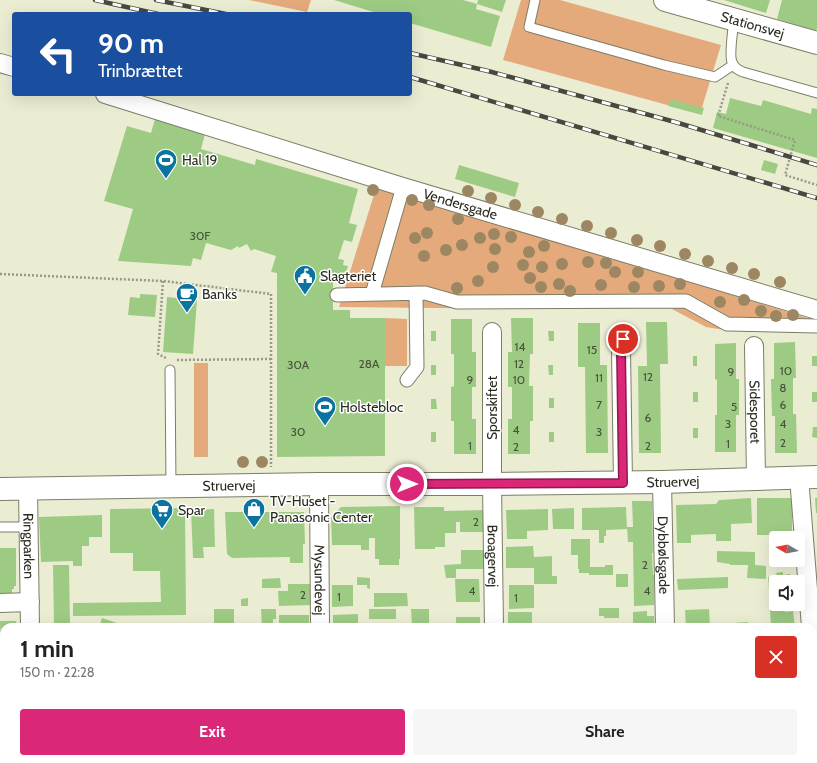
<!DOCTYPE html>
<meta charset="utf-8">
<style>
:root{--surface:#fff;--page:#f6f6f6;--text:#222;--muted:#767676;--accent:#db2777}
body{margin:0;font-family:Cabin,sans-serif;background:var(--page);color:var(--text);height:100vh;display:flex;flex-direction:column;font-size:15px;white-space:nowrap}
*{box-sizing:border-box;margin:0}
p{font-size:13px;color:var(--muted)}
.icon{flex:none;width:22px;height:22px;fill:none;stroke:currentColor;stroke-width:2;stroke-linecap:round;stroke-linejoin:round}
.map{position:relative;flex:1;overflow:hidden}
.side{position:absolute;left:0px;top:623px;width:817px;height:140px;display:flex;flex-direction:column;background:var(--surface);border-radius:12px 12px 0 0;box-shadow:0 4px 16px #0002}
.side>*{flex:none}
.guide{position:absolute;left:12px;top:12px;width:400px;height:84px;border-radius:4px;box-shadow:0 4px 16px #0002;background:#1a4fa0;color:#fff;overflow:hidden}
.needle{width:26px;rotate:279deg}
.fabs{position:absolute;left:769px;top:531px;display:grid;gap:8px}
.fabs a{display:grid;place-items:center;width:36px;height:36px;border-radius:4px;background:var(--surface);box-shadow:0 4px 16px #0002;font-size:20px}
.pin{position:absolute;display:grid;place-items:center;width:34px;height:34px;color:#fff;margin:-17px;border:2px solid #fff;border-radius:50%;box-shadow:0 1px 4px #0007}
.me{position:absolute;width:44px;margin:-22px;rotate:90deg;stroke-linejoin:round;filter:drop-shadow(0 0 3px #0008)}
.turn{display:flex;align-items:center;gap:14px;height:84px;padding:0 20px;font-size:18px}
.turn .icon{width:52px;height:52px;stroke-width:2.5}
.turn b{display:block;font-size:28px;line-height:34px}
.round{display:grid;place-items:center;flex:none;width:42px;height:42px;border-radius:4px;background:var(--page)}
.overview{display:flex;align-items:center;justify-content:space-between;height:68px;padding:0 20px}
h1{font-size:24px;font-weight:800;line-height:30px}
.button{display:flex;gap:8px;margin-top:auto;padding:8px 20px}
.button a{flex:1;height:46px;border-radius:4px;background:var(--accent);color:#fff;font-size:16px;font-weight:800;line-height:46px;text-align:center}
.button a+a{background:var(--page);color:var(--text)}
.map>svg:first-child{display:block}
</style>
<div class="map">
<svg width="817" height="763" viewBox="0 0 817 763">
<rect width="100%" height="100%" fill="#ebedd3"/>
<path fill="#e5aa7b" d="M249,0H311L307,12Z
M521,0H560L721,45L700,114L503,60Z
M377,185L814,320L817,330H724L706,327L670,308L544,309L339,307Z
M385,318L407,319V366H385Z
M194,363H208V457H194Z"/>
<path fill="#9dcb84" d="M334,0H463L477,4L476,9L500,16L491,47L410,23V14H380Z
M478,0H506L502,12L477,4Z
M724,0H770L766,13Z
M782,0H817V28L816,31L777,19Z
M730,98L761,106L763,100L811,114L812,108L817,109V158L713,128L717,112L726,114Z
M670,99L704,108L702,115L668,106Z
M155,119L205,134L201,149L255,165L256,159L358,189L349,223L357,225L352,242L344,240L338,259L344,260L343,265L348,266L343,283L333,280V310H350V318H385V456L277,457V273L271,272L276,256L254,249L251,251L247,244L239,248L238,246L231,250L206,243L201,260L193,258L191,266L118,261L133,209L104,201L127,126L151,133Z
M764,160L778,164L775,174L761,170Z
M459,165L519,183L515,197L455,179Z
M140,294L157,295L155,317L128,315L130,297L140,298Z
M167,297L197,300L193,354L163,352Z
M511,318H533V354H530L529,386H533V421H530V454H508V419H512V387H508V352H512Z
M451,319H472V352H476V387H472V419H476V454H454V421H451V387L454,386V354H451Z
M646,322H667L668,364H660L661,453H639L638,366H647Z
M578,323H600V365H607L608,453H586L585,367H578Z
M431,331H436V341H431Z
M548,331H554V341H549Z
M795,342L796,378H793V414H796L797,453H775V416H772L771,379H774V343Z
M736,343V379H739V415H736V452H715V415H717V380L715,379V344Z
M693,356H697V366H693Z
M812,356H817V366H812Z
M431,365H436V375H431Z
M548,365H553V375H549Z
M693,392H698V402H693Z
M812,392H817V402H812Z
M549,398H554V408H549Z
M431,399H436L437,409H431Z
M813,427H817V438L812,437Z
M693,428H698V438H693Z
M431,432H436V442H431Z
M549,432H554V442H549Z
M751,498L752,523L731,524V541H716V534L691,535V543H677L676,505L716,504L719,500Z
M757,498H792V535H757Z
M815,498H817V513H816Z
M632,501H652L653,553H652L653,575H654V605L634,606L633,542H628L627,527H633Z
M400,506V559H399V565H379V559H375V538H369V550H361V545H332L331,517L341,507Z
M414,507H444V511L483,510V532H460V522H456V533H445V547H435V549H415Z
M626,507L627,529L606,530V536H604V543H599V530H582V508Z
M185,508L186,615L73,616V603L161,602L160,571H133V553H110V509Z
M574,508V529H553L552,509Z
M214,509L215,547H203L204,558H193L191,510Z
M548,509V530L527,531V539H507L506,510Z
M225,512H304L305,544H303V563H290V557L232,558L227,554Z
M102,515V537H89V546H82V566H73V561L41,562L39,517Z
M571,539H590V567H605V565H613V575H589V573H579V569H578V555H571Z
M533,546L534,557L552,556V576H557V584H534V568H506V547Z
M0,548H16V586H14V589H12V595H0Z
M461,550H483L484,569H456V578H446L444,565L461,564Z
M717,551L755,552V565L766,566V579L747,578L748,565H730V564L717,562Z
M53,565H69L70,625H54Z
M783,572V575L790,574L791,582H776V599L770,600L768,577L777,576L776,573Z
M616,574H628V587H616Z
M357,577L370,578V589L367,588V585H357Z
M728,577V588L678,590L677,579Z
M280,578L281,588H262V579Z
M455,579H479L480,602H456Z
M288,584H310L311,605L279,606L278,591H288Z
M332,585H353V606L332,607Z
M509,585H534V608L509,609Z
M374,593H407L408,606L374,607Z
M248,598V606H241V599Z
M599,608H619V618H604V616H599Z
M784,608L785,612L793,611L795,627H771L770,609Z
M214,609H234V627H214Z
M261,609H276V619H273V627H262Z
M369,609H396V619H369Z
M411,609H429V627H412Z
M709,609L710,627H686L685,610Z
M647,611V616H654V627H633V612Z
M508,612H532V627H508Z
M358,614V625H355V627H333V615Z
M279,615H309V627H290V624H279Z
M456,617H480V627H456Z
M102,618L117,623L115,627H99Z
M0,621H16L17,627H4V681H2Z
M748,622L749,627H733V623Z
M48,759H76L74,763H51L47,762Z
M267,759H286V763H267Z
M295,759H310V763H295Z
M464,759H486V763H464Z
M508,759H531V763H508Z
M548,759H560V763H548Z
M637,759H657V763H637Z
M680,759H697V760L680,761Z
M778,759H803V763H770V760Z
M700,761H713V763H700Z"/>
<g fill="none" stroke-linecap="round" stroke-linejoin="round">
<g stroke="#7c7d66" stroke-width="11">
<path id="service" d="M535,0L529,27L664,65L715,77L733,65
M734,20C733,28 729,56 732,62C734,68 738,70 743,72L817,93
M170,370L171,487
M0,527H29"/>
</g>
<g stroke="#7c7d66" stroke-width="15">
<path id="pedestrian" d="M372,294L403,187
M337,295L425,293L457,302L686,301L727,324L817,326
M407,380L417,367L416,293"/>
</g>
<g stroke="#7c7d66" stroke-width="20">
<g id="minor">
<path d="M0,63L14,67"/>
<path id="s1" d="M105,94L403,187L817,310"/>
<path id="s2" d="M492,332V484L494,627"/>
<path d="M623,339L621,350L623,483"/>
<path id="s3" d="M754,346L756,479"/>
<path d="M799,477L811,627"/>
<path id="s4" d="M662,482L665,627"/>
<path id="s5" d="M319,484L320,627"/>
<path id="s6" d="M28,489L30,627"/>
<path d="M0,603L30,602"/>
<path d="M813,647L817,697"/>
<path d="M0,753L4,754"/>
<path d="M322,759V763"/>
<path d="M496,759V763"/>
<path d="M668,759V763"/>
<path d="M29,763L30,759"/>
</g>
</g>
<g stroke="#7c7d66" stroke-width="24">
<g id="tertiary">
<path id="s7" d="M665,0L817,43"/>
<path id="s8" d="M0,489L319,484H492L662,482L817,477"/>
</g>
</g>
<path stroke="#979886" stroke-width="2.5" stroke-dasharray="2 2" stroke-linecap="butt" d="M728,83L718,116L795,140L785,175L817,185
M0,274L163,281L271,294V467
M163,281L158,354L166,358
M177,360L271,359
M183,759V763"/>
<use href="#service" stroke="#fff" stroke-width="9"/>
<use href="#pedestrian" stroke="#fff" stroke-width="13"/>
<use href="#minor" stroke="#fff" stroke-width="18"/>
<use href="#tertiary" stroke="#fff" stroke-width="22"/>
<g stroke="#48483d" stroke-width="4.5">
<path id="rail" d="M95,0L158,14
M156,0L226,14
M410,53L488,71L675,122L817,165
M410,77L817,198"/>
</g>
<use href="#rail" stroke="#fff" stroke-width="3" stroke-dasharray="9" stroke-linecap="butt"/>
</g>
<g fill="#9d8762">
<circle cx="373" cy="190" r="6"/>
<circle cx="468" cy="191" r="6"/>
<circle cx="491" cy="198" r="6"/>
<circle cx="412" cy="200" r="6"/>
<circle cx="429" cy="205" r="6"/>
<circle cx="515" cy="205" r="6"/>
<circle cx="538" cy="212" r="6"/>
<circle cx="458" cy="219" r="6"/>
<circle cx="562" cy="219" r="6"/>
<circle cx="587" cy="226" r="6"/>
<circle cx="427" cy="233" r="6"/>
<circle cx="611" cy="233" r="6"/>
<circle cx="494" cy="234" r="6"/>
<circle cx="511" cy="237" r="6"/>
<circle cx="415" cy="238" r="6"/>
<circle cx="480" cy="238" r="6"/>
<circle cx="637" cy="240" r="6"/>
<circle cx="462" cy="245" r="6"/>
<circle cx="544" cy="246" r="6"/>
<circle cx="660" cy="246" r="6"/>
<circle cx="495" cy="249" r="6"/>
<circle cx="446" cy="250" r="6"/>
<circle cx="529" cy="252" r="6"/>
<circle cx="685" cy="254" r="6"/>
<circle cx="424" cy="256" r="6"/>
<circle cx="708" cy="261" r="6"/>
<circle cx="588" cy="262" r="6"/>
<circle cx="606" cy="263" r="6"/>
<circle cx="562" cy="264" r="6"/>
<circle cx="523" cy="265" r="6"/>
<circle cx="493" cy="267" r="6"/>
<circle cx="542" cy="267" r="6"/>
<circle cx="732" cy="268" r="6"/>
<circle cx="615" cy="272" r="6"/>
<circle cx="638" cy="272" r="6"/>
<circle cx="754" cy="274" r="6"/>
<circle cx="530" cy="278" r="6"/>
<circle cx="478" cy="281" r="6"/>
<circle cx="780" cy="282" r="6"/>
<circle cx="559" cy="284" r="6"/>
<circle cx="680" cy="284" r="6"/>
<circle cx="601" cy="285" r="6"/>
<circle cx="659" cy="286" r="6"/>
<circle cx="541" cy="287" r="6"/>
<circle cx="634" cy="287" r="6"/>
<circle cx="457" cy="288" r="6"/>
<circle cx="570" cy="291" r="6"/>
<circle cx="744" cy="300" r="6"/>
<circle cx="720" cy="302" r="6"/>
<circle cx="761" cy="311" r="6"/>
<circle cx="793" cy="315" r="6"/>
<circle cx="776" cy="316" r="6"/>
<circle cx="243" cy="462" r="6"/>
<circle cx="262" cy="462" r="6"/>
</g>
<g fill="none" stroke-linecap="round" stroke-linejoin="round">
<g stroke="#8e194d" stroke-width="10">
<path id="route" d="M407,484L623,483L621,350L623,339"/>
</g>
<use href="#route" stroke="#db2777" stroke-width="7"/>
</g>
<defs>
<g id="stadium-pin" transform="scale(1.15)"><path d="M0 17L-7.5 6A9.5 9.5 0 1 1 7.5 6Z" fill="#0a739f" stroke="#fff"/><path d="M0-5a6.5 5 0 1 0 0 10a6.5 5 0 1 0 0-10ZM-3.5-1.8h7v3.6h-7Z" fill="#fff"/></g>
<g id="civic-pin" transform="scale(1.15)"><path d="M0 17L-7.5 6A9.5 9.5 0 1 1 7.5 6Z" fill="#0a739f" stroke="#fff"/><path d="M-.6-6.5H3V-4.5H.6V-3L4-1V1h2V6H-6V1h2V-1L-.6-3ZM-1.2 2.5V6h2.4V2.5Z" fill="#fff"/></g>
<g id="cafe-pin" transform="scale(1.15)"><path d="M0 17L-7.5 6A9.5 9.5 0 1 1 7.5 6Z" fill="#0a739f" stroke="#fff"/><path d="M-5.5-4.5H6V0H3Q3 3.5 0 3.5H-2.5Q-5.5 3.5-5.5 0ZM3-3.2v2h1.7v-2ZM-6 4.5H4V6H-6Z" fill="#fff"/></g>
<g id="shop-pin" transform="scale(1.15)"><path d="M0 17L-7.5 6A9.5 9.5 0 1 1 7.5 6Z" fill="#0a739f" stroke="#fff"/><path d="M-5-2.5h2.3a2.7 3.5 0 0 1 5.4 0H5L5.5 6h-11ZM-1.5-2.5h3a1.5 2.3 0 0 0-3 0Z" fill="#fff"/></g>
<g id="supermarket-pin" transform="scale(1.15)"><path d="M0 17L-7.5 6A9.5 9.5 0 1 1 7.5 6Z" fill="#0a739f" stroke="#fff"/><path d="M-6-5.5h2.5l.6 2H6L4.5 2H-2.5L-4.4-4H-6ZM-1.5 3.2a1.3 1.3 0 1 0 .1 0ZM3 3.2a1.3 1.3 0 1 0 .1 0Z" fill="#fff"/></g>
</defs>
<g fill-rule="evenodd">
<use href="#stadium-pin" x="166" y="160"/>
<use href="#civic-pin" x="305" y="276"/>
<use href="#cafe-pin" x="187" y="294"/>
<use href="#stadium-pin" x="325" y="407"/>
<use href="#shop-pin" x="254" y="509"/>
<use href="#supermarket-pin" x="162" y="510"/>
</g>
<g text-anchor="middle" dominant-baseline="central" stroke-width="3" stroke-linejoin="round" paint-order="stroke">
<g font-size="12" fill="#48533a">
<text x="200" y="235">30F</text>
<text x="520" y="346">14</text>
<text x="592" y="349">15</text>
<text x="369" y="363">28A</text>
<text x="519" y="363">12</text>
<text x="298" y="364">30A</text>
<text x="786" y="370">10</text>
<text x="731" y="371">9</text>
<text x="648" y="376">12</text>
<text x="599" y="377">11</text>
<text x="470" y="379">9</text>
<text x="519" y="379">10</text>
<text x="783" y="387">8</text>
<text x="599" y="404">7</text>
<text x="783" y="404">6</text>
<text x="734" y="406">5</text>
<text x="648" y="417">6</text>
<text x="728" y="423">3</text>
<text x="783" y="423">4</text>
<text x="516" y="429">4</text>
<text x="298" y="431">30</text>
<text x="599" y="431">3</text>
<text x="783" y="442">2</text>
<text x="728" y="443">1</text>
<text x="470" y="445">1</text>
<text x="648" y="445">2</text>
<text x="516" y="446">2</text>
<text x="476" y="521">2</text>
<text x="645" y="564">2</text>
<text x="472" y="590">4</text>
<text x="647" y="590">4</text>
<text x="303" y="594">2</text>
<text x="339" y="596">1</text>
<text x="516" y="597">1</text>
</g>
<g font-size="14" fill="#2b2b22" stroke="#fff">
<text stroke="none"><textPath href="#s7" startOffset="91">Stationsvej</textPath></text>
<text stroke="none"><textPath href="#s1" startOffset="372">Vendersgade</textPath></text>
<text transform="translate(492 408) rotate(-90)">Sporskiftet</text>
<text stroke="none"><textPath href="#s3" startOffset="66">Sidesporet</textPath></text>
<text stroke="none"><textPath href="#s8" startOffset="673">Struervej</textPath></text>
<text stroke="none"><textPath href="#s8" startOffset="229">Struervej</textPath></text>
<text stroke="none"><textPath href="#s6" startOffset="57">Ringparken</textPath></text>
<text stroke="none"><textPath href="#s4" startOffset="73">Dybbølsgade</textPath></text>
<text stroke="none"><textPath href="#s2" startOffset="224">Broagervej</textPath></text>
<text stroke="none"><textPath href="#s5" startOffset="96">Mysundevej</textPath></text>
</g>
<g font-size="14" fill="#2b2b22" stroke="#fff" text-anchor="start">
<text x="182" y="160">Hal 19</text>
<text x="320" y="276">Slagteriet</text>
<text x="202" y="294">Banks</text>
<text x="340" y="407">Holstebloc</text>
<text x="270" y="501">TV-Huset -<tspan x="270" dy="16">Panasonic Center</tspan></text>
<text x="178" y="510">Spar</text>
</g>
</g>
</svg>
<div class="fabs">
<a><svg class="needle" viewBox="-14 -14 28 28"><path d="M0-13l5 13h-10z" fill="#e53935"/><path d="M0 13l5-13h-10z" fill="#767676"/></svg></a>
<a><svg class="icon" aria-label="sound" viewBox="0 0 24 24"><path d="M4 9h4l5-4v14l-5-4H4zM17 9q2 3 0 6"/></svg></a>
</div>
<div class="pin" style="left:623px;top:339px;background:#d93025"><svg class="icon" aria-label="arrive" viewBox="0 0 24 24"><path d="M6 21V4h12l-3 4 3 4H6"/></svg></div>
<svg class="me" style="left:407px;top:484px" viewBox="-20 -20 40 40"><circle r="17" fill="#db2777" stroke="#fff" stroke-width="3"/><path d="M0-11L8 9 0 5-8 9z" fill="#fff"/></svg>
<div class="guide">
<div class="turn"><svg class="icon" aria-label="left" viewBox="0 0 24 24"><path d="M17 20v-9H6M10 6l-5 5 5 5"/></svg><div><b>90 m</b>Trinbrættet</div></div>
</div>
<section class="side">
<div class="overview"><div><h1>1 min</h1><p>150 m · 22:28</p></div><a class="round" style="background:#d93025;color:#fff"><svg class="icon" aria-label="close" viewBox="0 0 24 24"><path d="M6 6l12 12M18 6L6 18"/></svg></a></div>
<div class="button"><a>Exit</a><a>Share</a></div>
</section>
</div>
